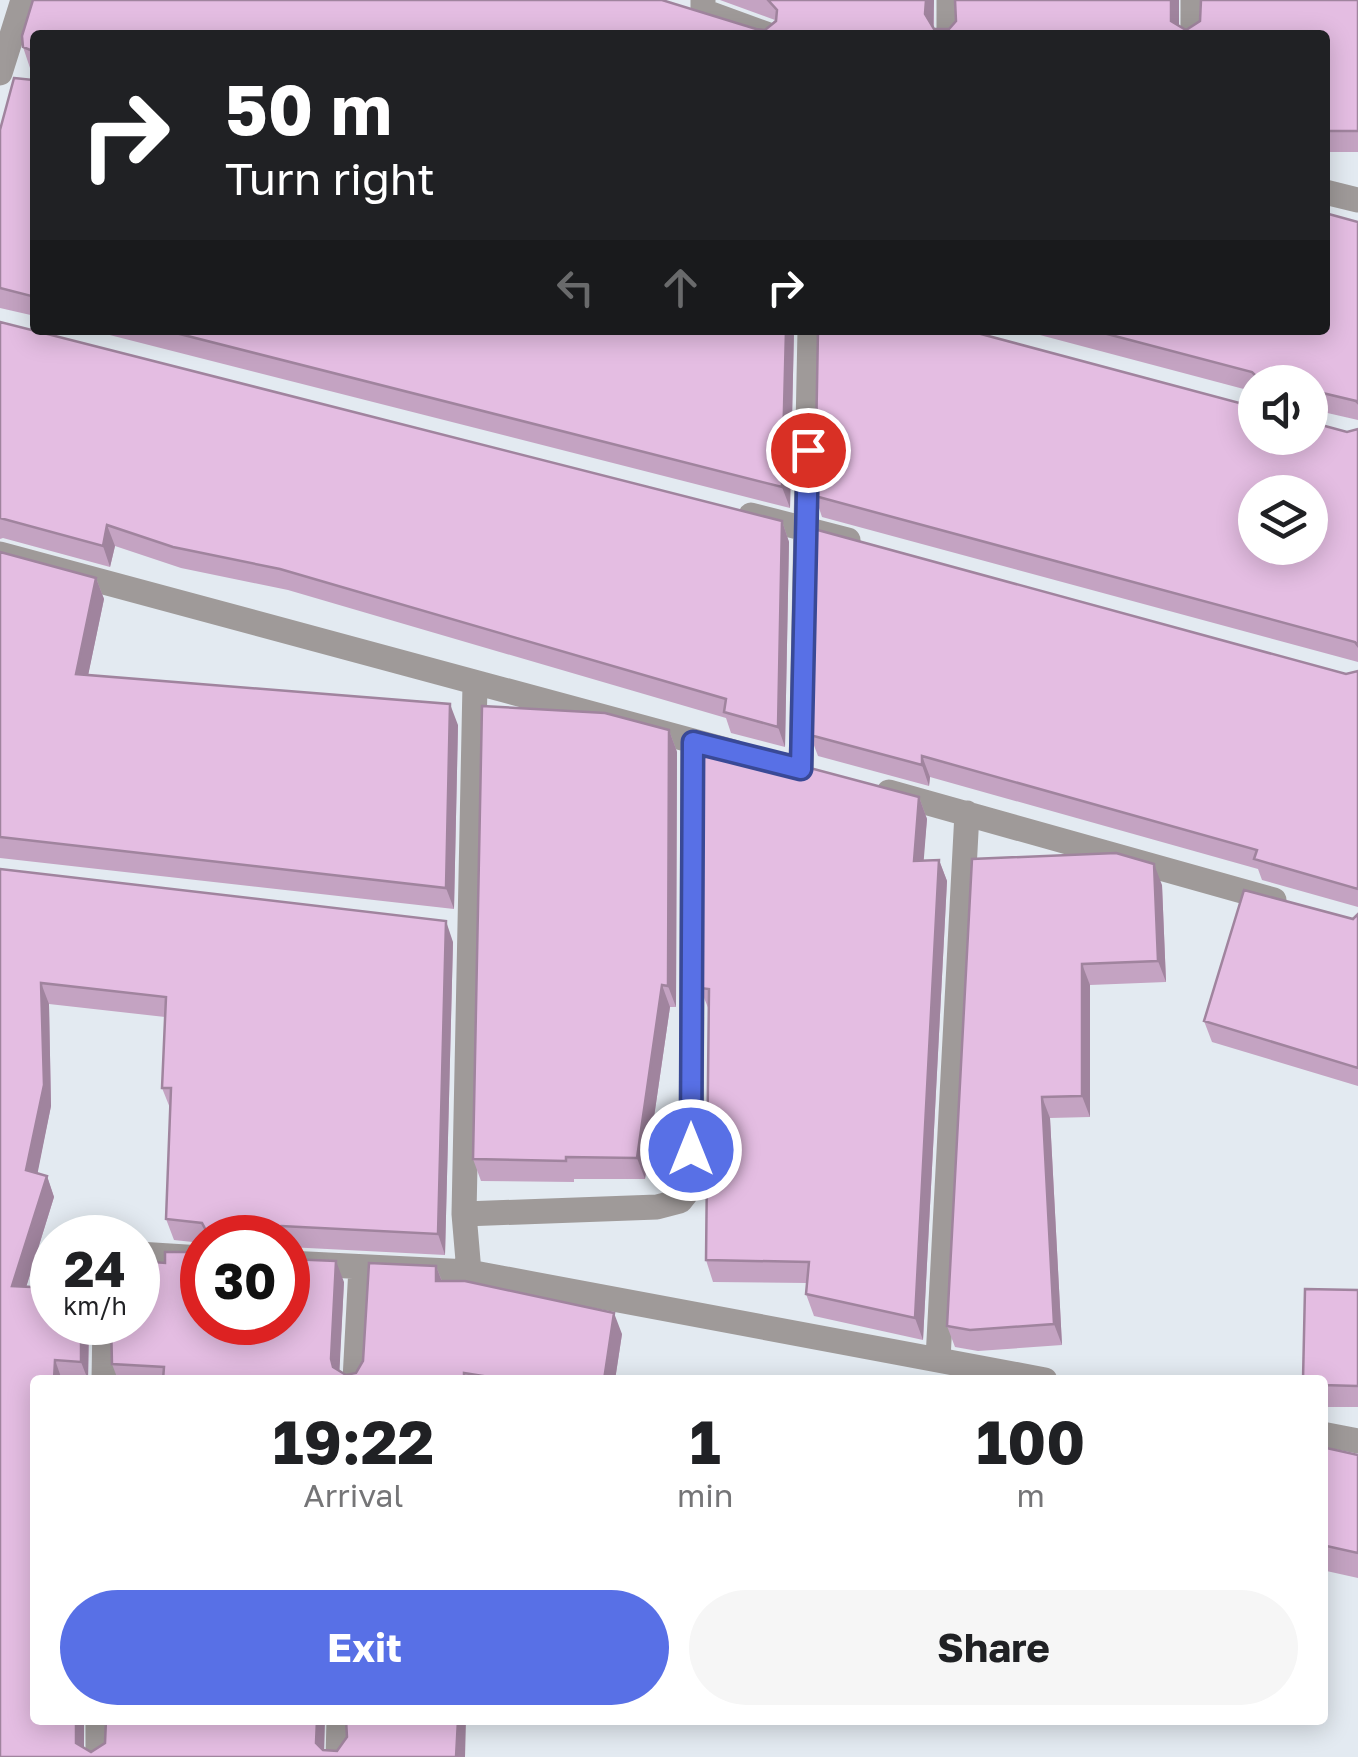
<!DOCTYPE html>
<style>
:root{--surface:#fff;--page:#f6f6f6;--text:#202124;--muted:#757577;--accent:#5870e6}
body{margin:0;font-family:"Golos Text",sans-serif;background:var(--page);color:var(--text);height:100vh;display:flex;flex-direction:column;font-size:38px;white-space:nowrap}
*{box-sizing:border-box;margin:0}
p{font-size:32px;color:var(--muted)}
.icon{flex:none;width:55px;height:55px;fill:none;stroke:currentColor;stroke-width:2;stroke-linecap:round;stroke-linejoin:round}
.map{position:relative;flex:1;overflow:hidden}
.sheet{position:absolute;left:30px;top:1375px;width:1298px;height:350px;display:flex;flex-direction:column;background:var(--surface);border-radius:10px;box-shadow:0 5px 25px #0003}
.sheet>*{flex:none}
.banner{position:absolute;left:30px;top:30px;width:1300px;height:305px;border-radius:10px;box-shadow:0 5px 25px #0003;background:#202124;color:#fff;overflow:hidden}
.fabs{position:absolute;left:1238px;top:365px;display:grid;gap:20px}
.fabs a{display:grid;place-items:center;width:90px;height:90px;border-radius:50%;background:var(--surface);box-shadow:0 5px 25px #0003;font-size:50px}
.speed{position:absolute;left:30px;top:1215px;display:flex;gap:20px;font-size:50px;font-weight:700;text-align:center}
.speed>*{display:grid;place-content:center;width:130px;height:130px;border-radius:50%;background:var(--surface);box-shadow:0 5px 25px #0003;line-height:1}
.speed small{font-size:25px;font-weight:400}
.speed .limit{border:15px solid #d22;background:#fff;color:#111}
.pin{position:absolute;display:grid;place-items:center;width:85px;height:85px;color:#fff;margin:-42px;border:5px solid #fff;border-radius:50%;box-shadow:0 2px 10px #0007}
.me{position:absolute;width:110px;margin:-55px;rotate:0deg;stroke-linejoin:round;filter:drop-shadow(0 0 8px #0008)}
.turn{display:flex;align-items:center;gap:35px;height:210px;padding:0 30px;font-size:45px}
.turn .icon{width:130px;height:130px;stroke-width:2.5}
.turn b{display:block;font-size:70px;line-height:85px}
.lanes{display:flex;align-items:center;height:95px;padding:0 30px;background:#0003;justify-content:center;gap:50px;direction:ltr}
.lanes .off{opacity:.35}
.eta{display:flex;justify-content:space-evenly;align-items:center;height:170px;text-align:center}
.eta b{font-size:60px;font-weight:700;line-height:70px}
.action{display:flex;gap:20px;margin-top:auto;padding:20px 30px}
.action a{flex:1;height:115px;border-radius:60px;background:var(--accent);color:#fff;font-size:40px;font-weight:700;line-height:115px;text-align:center}
.action a+a{background:var(--page);color:var(--text)}
.map>svg:first-child{display:block}
</style>
<div class="map">
<svg width="1358" height="1757" viewBox="0 0 1358 1757">
<rect width="100%" height="100%" fill="#e3eaf1"/>
<g fill="none" stroke-linecap="round" stroke-linejoin="round">
<path stroke="#9f9a99" stroke-width="25" d="M703,0V11L769,35
M949,0V35
M1193,35V0
M0,73L23,0
M1325,192L1358,200
M751,515L848,540
M0,554L734,752
M475,684L464,1214L469,1272L1045,1380
M801,769L810,330
M889,792L1274,900
M464,1214L657,1207L680,1201L691,1187L693,741
M138,1254L202,1258
M288,1263L469,1272
M938,1359L967,813
M104,1380L105,1322
M355,1380L361,1267
M1322,1434L1358,1441
M98,1757V1720
M338,1757L339,1720"/>
</g>
<path fill="#c4a3c2" d="M33,0H662L756,29L765,30L775,20L720,0H934V29H949L956,21L955,0H1179V26L1186,30L1200,21L1201,0H1358V152H1325V35H35V70L30,68L23,47L22,36Z
M35,78V316L0,308V130Z
M1358,222V420L1310,409V382H1255V392L1021,330H1325Z
M0,322L782,521L789,542L785,747L731,733L726,718L288,590L181,568L115,546L110,567L3,538L0,539Z
M90,330H794L790,508Z
M1358,429V662L822,517L815,496L1255,438L1347,432Z
M0,552L96,578L104,599L88,675L458,725L454,909L0,858Z
M1358,671V907L1262,880L1258,869L930,777L929,786L818,756L810,735L1346,674Z
M669,730L677,752L676,1007H670L645,1179H574V1182L481,1181L473,1159Z
M919,797L927,819L923,860H939L947,881L923,1340L814,1316L806,1294L807,1283L713,1282L706,1260L709,1010L700,988Z
M972,859L1162,885L1166,982L1090,985V1117L1050,1118L1062,1345L978,1351L955,1347L947,1326Z
M0,869L453,942L445,1255L288,1247V1238H202V1243L174,1240L166,1219L170,1108L162,1088L165,1017L49,1004L51,1106L37,1173L47,1176L54,1197L26,1287L52,1322H89L88,1380H35L84,1720V1748L91,1752L324,1750L0,1757Z
M1358,914V1086L1212,1042L1204,1021Z
M436,1266L442,1281L622,1334L615,1380H118L112,1364L344,1282L339,1371L346,1375L356,1373Z
M1358,1290V1407H1322V1380Z
M1322,1447L1358,1455V1578L1322,1570Z"/>
<path fill="#a0849e" d="M926,0H934L933,35L925,14Z
M1171,0H1179V35L1171,21Z
M786,330H794L790,508L782,487Z
M782,521L789,542L785,747L778,727Z
M107,525L115,546L110,567L103,546Z
M96,578L104,599L84,695L76,674Z
M450,704L458,725L454,909L446,888Z
M669,730L677,752L676,1007L668,986Z
M922,756L930,777L929,786L922,765Z
M919,797L927,819L922,882L914,861Z
M939,860L947,881L923,1340L915,1318Z
M1154,864L1162,885L1166,982L1158,961Z
M446,921L453,942L445,1255L438,1234Z
M1082,964L1090,985V1117L1082,1096Z
M41,983L49,1004L51,1106L34,1191L26,1170Z
M662,985L670,1007L645,1179L637,1158Z
M1042,1097L1050,1118L1062,1345L1054,1324Z
M47,1176L54,1197L20,1307L12,1286Z
M336,1261L344,1282L339,1380L331,1359Z
M436,1266L444,1287L436,1281Z
M614,1313L622,1334L615,1380H604Z
M81,1322H89L88,1380L81,1362Z
M55,1360L62,1380H54Z
M76,1720H84V1757L76,1743Z
M317,1720H325L324,1757L316,1743Z
M458,1720H466L465,1757H456Z"/>
<path fill="#e4bde2" stroke="#a0849e" stroke-width="2.5" fill-rule="evenodd" d="M33,0H662L756,29L765,30L776,21L777,10L768,0H926L925,14L934,29H949L956,21L955,0H1171V21L1186,30L1200,21L1201,0H1358V131H1325V35H35V52L23,47L22,36Z
M14,78L33,80L35,78V297L0,288V130Z
M1325,213L1358,222V403L1356,401L1310,390V382H1262L1252,372L1092,330H1325Z
M0,322L782,521L778,727L724,712L726,699L280,569L173,547L107,525L103,546L0,518Z
M164,330H786L782,487Z
M818,330H966L1243,404L1253,403L1255,401V438H1310V422L1347,432L1358,429V646L1355,642L815,496ZM1255,492H1310V548H1255Z
M814,529L1346,674L1358,671V889L1254,859L1257,850L922,756V765L810,735Z
M0,552L96,578L76,674L450,704L446,888L0,837Z
M482,706L605,713L669,730L668,986L662,985L637,1158L566,1157V1161L473,1159Z
M701,739L919,797L914,861L939,860L915,1318L806,1294L809,1262L706,1260L709,989L700,988Z
M1116,853L1154,864L1158,961L1082,964V1096L1042,1097L1054,1324L970,1330L947,1326L972,859Z
M0,869L446,921L438,1234L281,1226L267,1233L266,1238H210L202,1223L166,1219L171,1088H162L166,997L41,983L44,1085L26,1170L47,1176L12,1286L52,1288V1322H81V1362L55,1360L54,1380H35V1720H76V1743L91,1752L105,1743L106,1720H317L316,1743L323,1750L337,1751L347,1737L346,1720H458L456,1757H0Z
M1244,890L1353,919L1358,914V1068L1204,1021Z
M202,1249V1322H288V1259L336,1261L331,1359L333,1367L346,1375L356,1373L363,1361L369,1263L436,1266V1281H465L614,1313L604,1380H508L464,1373V1380H163L164,1367L112,1364L111,1322H138L139,1261L165,1263V1252H201Z
M1305,1289L1358,1290V1386L1322,1385V1380H1303Z
M1322,1447L1358,1455V1553L1322,1545Z"/>
<g fill="none" stroke-linecap="round" stroke-linejoin="round">
<g stroke="#394996" stroke-width="25">
<path id="route" d="M691,1150L693,742L801,769L808,450"/>
</g>
<use href="#route" stroke="#5870e6" stroke-width="18"/>
</g>
</svg>
<div class="fabs">
<a><svg class="icon" aria-label="sound" viewBox="0 0 24 24"><path d="M4 9h4l5-4v14l-5-4H4zM17 9q2 3 0 6"/></svg></a>
<a><svg class="icon" aria-label="layers" viewBox="0 0 24 24"><path d="M12 4l9 5-9 5-9-5zM3 14l9 5 9-5"/></svg></a>
</div>
<div class="speed"><div>24<small>km/h</small></div><div class="limit">30</div></div>
<div class="pin" style="left:808px;top:450px;background:#d93025"><svg class="icon" aria-label="arrive" viewBox="0 0 24 24"><path d="M6 21V4h12l-3 4 3 4H6"/></svg></div>
<svg class="me" style="left:691px;top:1150px" viewBox="-20 -20 40 40"><circle r="17" fill="#5870e6" stroke="#fff" stroke-width="3"/><path d="M0-11L8 9 0 5-8 9z" fill="#fff"/></svg>
<div class="banner">
<div class="turn"><svg class="icon" aria-label="right" viewBox="0 0 24 24"><path d="M7 20v-9h11M14 6l5 5-5 5"/></svg><div><b>50 m</b>Turn right</div></div>
<div class="lanes"><svg class="icon off" aria-label="left" viewBox="0 0 24 24"><path d="M17 20v-9H6M10 6l-5 5 5 5"/></svg><svg class="icon off" aria-label="ahead" viewBox="0 0 24 24"><path d="M12 20V5M6 11l6-6 6 6"/></svg><svg class="icon" aria-label="right" viewBox="0 0 24 24"><path d="M7 20v-9h11M14 6l5 5-5 5"/></svg></div>
</div>
<section class="sheet">
<div class="eta">
<div><b>19:22</b><p>Arrival</p></div>
<div><b>1</b><p>min</p></div>
<div><b>100</b><p>m</p></div>
</div>
<div class="action"><a>Exit</a><a>Share</a></div>
</section>
</div>
